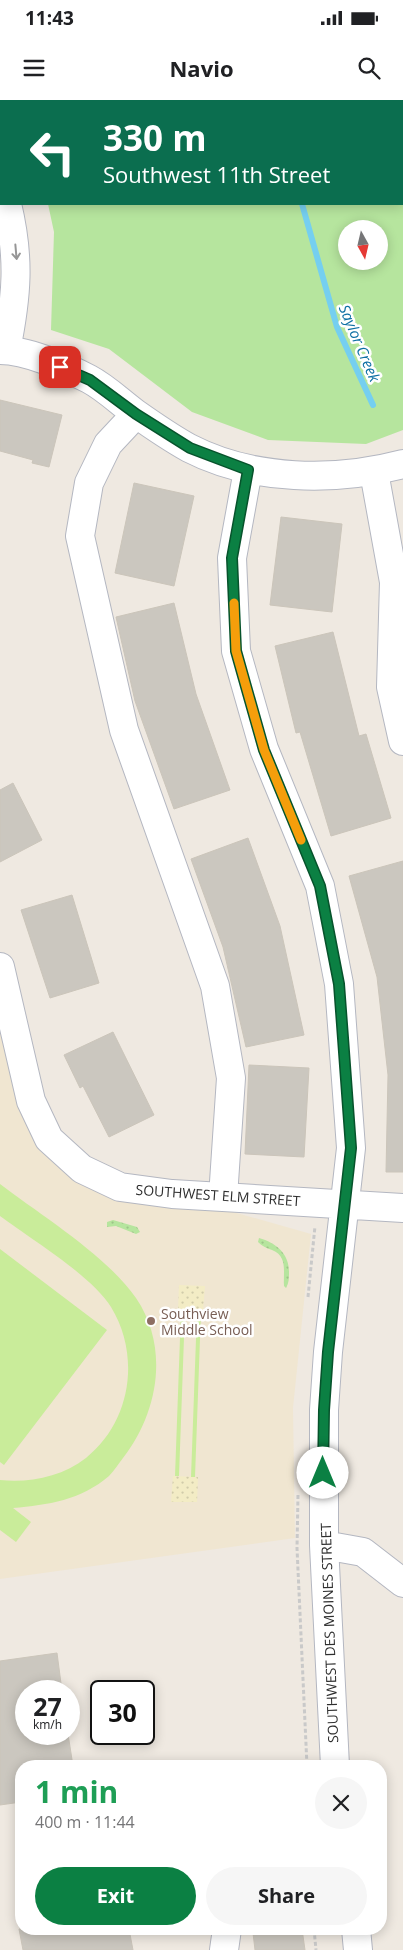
<!DOCTYPE html>
<meta charset="utf-8">
<style>
:root{--surface:#fff;--page:#f6f6f6;--text:#202124;--muted:#757577;--accent:#0b8043}
body{margin:0;font-family:"Open Sans",sans-serif;background:var(--page);color:var(--text);height:100vh;display:flex;flex-direction:column;font-size:19px;white-space:nowrap}
*{box-sizing:border-box;margin:0}
p{font-size:16px;color:var(--muted)}
.icon{flex:none;width:28px;height:28px;fill:none;stroke:currentColor;stroke-width:2;stroke-linecap:round;stroke-linejoin:round}
.map{position:relative;flex:1;overflow:hidden}
.details{position:absolute;left:15px;top:1660px;width:372px;height:175px;display:flex;flex-direction:column;background:var(--surface);border-radius:20px;box-shadow:0 2px 12px #0003}
.details>*{flex:none}
.banner{position:absolute;left:0px;top:0px;width:404px;height:105px;box-shadow:0 2px 12px #0003;background:#0b6e4f;color:#fff;overflow:hidden}
.needle{width:32px;rotate:172deg}
.fabs{position:absolute;left:338px;top:120px;display:grid;gap:10px}
.fabs a{display:grid;place-items:center;width:50px;height:50px;border-radius:50%;background:var(--surface);box-shadow:0 2px 12px #0003;font-size:25px}
.speed{position:absolute;left:15px;top:1580px;display:flex;gap:10px;font-size:25px;font-weight:700;text-align:center}
.speed>*{display:grid;place-content:center;width:65px;height:65px;border-radius:50%;background:var(--surface);box-shadow:0 2px 12px #0003;line-height:1}
.speed small{font-size:12px;font-weight:400}
.speed .limit{border:2px solid #111;border-radius:8px;background:#fff;color:#111}
.pin{position:absolute;display:grid;place-items:center;width:42px;height:42px;color:#fff;margin:-21px;border-radius:10px;box-shadow:0 2px 8px #0006}
.me{position:absolute;width:55px;margin:-28px;rotate:0deg;stroke-linejoin:round;filter:drop-shadow(0 0 4px #0008)}
.turn{display:flex;align-items:center;gap:18px;height:105px;padding:0 20px;font-size:22px}
.turn .icon{width:65px;height:65px;stroke-width:2.5}
.turn b{display:block;font-size:35px;line-height:42px}
.round{display:grid;place-items:center;flex:none;width:52px;height:52px;border-radius:26px;background:var(--page)}
.head{display:flex;align-items:center;justify-content:space-between;height:85px;padding:0 20px}
h1{font-size:30px;font-weight:700;line-height:38px;color:#1e9e55}
.action{display:flex;gap:10px;margin-top:auto;padding:10px 20px}
.action a{flex:1;height:58px;border-radius:30px;background:var(--accent);color:#fff;font-size:20px;font-weight:700;line-height:58px;text-align:center}
.action a+a{background:var(--page);color:var(--text)}
.status{display:flex;justify-content:space-between;align-items:center;height:35px;padding:0 25px;background:var(--surface);direction:ltr}
.status svg{height:14px;fill:currentColor}
header{display:flex;justify-content:space-between;align-items:center;height:65px;padding:0 20px;background:var(--surface);font-size:22px;font-weight:700}
.map>svg:first-child{display:block}
</style>
<div class="status"><b>11:43</b><svg viewBox="0 0 49 12"><path d="M0 12V9h3v3zM5 12V6h3v6zM10 12V3h3v9zM15 12V0h3v12zM26 1h20v11H26zM47 4h2v5h-2z"/></svg></div>
<header><svg class="icon" aria-label="menu" viewBox="0 0 24 24"><path d="M4 6h16M4 12h16M4 18h16"/></svg>Navio<svg class="icon" aria-label="search" viewBox="0 0 24 24"><circle cx="10" cy="10" r="6"/><path d="M15 15l6 6"/></svg></header>
<div class="map">
<svg width="403" height="1850" viewBox="0 0 403 1850">
<defs>
<pattern id="sand-dots" width="8" height="8" patternUnits="userSpaceOnUse" patternTransform="scale(1.25)"><rect width="8" height="8" fill="#f3ecc5"/><path d="M2 2h.1M6 6h.1" fill="none" stroke="#d1cbaa" stroke-width="1.8" stroke-linecap="round"/></pattern>
<pattern id="garden-dots" width="8" height="8" patternUnits="userSpaceOnUse" patternTransform="scale(1.25)"><rect width="8" height="8" fill="#b6e59e"/><path d="M2 2h.1M6 6h.1" fill="none" stroke="#9dc588" stroke-width="1.8" stroke-linecap="round"/></pattern>
</defs>
<rect width="100%" height="100%" fill="#efe9e1"/>
<path fill="#f0e6d1" d="M0,867L31,1001L82,1069L311,1134L293,1308L295,1438L0,1479Z"/>
<path fill="url(#sand-dots)" d="M179,1185L205,1186L203,1211L178,1210Z
M173,1376L198,1377L197,1402H171Z"/>
<path fill="#b6e59e" fill-rule="evenodd" d="M29,0H403V330L366,344L268,340L192,312L109,249L51,230L54,132L48,104H402V1ZM346,129H379V161H346Z"/>
<path fill="url(#garden-dots)" d="M113,1120L137,1127L140,1132L136,1134L116,1126L107,1127V1122Z
M259,1138C276,1143 289,1153 289,1172C289,1178 289,1183 286,1188L284,1186C283,1172 288,1156 272,1150C266,1148 262,1146 258,1142Z"/>
<path fill="#c9ec9a" d="M0,1084C42,1116 107,1156 136,1198C170,1248 158,1313 123,1358C119,1363 114,1371 109,1376C81,1400 48,1405 13,1408L31,1422L16,1442L0,1430V1380C29,1383 62,1377 86,1358C131,1322 141,1256 111,1207C92,1176 31,1139 0,1116Z
M0,1149L107,1230L4,1365L0,1362Z
M181,1210H185L179,1376H175Z
M197,1211H201L195,1377H191Z"/>
<g fill="none" stroke-linecap="round" stroke-linejoin="round">
<path stroke="#75cff0" stroke-width="6" d="M242,0L243,1
M302,104L337,227L373,305"/>
</g>
<path fill="#cbc7bf" stroke="#cbc5ba" d="M0,300L62,315L49,367L32,363L33,360L0,351Z
M134,383L194,396L174,486L115,473Z
M281,417L342,424L332,512L270,505Z
M174,503L196,594L230,690L174,709L135,601L116,517Z
M333,532L359,636L366,634L391,718L331,736L300,632L296,633L275,546Z
M13,683L42,740L0,762V690Z
M248,738L280,826L304,935L246,947L223,847L191,759Z
M403,761V1072H386L388,975L377,877L349,776Z
M72,795L99,883L50,898L21,810Z
M113,932L154,1015L109,1037L83,986L80,988L64,955Z
M249,965L309,968L304,1057L245,1054Z
M57,1553L62,1591H26V1634H68L73,1666H21V1702L0,1705V1561Z
M19,1829H129L133,1850H23Z
M282,1829H302L305,1850H255L253,1833Z"/>
<g fill="none" stroke-linecap="round" stroke-linejoin="round">
<g stroke="#b4b7c1" stroke-width="30">
<path id="minor" d="M0,73L1,78
M0,250C26,250 66,267 89,279C106,288 120,302 135,313C152,325 171,338 189,348C253,381 335,382 403,364
M6,250C17,195 20,158 7,104
M136,314L108,344L89,383L80,436L124,630L215,886L231,978L223,1097
M248,370L232,458L236,551L264,649L320,786L339,884L351,1048L328,1252L324,1310V1445L335,1666
M374,372L394,482L391,587L403,641
M0,867L31,1001L49,1039L82,1069L120,1087L172,1094L403,1108
M324,1445L363,1452L403,1483
M356,1829L358,1850
M224,1850L227,1829"/>
</g>
<path stroke="#c9c9c9" stroke-width="3" stroke-dasharray="4 2.5" stroke-linecap="butt" d="M5,0L6,1
M308,1197L315,1126
M298,1395L297,1448L307,1666
M314,1829L316,1850"/>
<use href="#minor" stroke="#fff" stroke-width="28"/>
</g>
<defs><path id="oneway-shaft" d="M-6 0H5M1.5-3L5.5 0L1.5 3" fill="none" stroke-width="1.6" stroke-linecap="round" stroke-linejoin="round" transform="scale(1.25)"/></defs>
<use stroke="#969696" href="#oneway-shaft" transform="translate(16 152) rotate(85)"/>
<g fill="none" stroke-linecap="round" stroke-linejoin="round">
<g stroke="#07532c" stroke-width="12">
<path id="route" d="M60,267L90,280L136,314L190,348L248,370L232,458L236,551L264,650L320,786L339,884L343,938L351,1048L328,1252L324,1310L323,1373"/>
</g>
<use href="#route" stroke="#0b8043" stroke-width="9"/>
<path stroke="#f59e0b" stroke-width="9" d="M234,503L236,551L264,650L301,740"/>
</g>
<circle fill="#8d6e63" stroke="#fff" stroke-width="2" cx="151" cy="1221" r="5"/>
<g text-anchor="middle" dominant-baseline="central" stroke-width="5" stroke-linejoin="round" paint-order="stroke">
<g font-size="14" fill="#2e2e2e" stroke="#fff">
<text transform="translate(218 1095) rotate(4)">SOUTHWEST ELM STREET</text>
<text transform="translate(329 1533) rotate(-92)">SOUTHWEST DES MOINES STREET</text>
</g>
<g font-size="14" fill="#785e54" stroke="#fff" text-anchor="start">
<text x="161" y="1213">Southview<tspan x="161" dy="16">Middle School</tspan></text>
</g>
<g font-size="15" font-style="italic" fill="#0d6fa3" stroke="#fff">
<text transform="translate(360 243) rotate(67)">Saylor Creek</text>
</g>
</g>
</svg>
<div class="fabs">
<a><svg class="needle" viewBox="-14 -14 28 28"><path d="M0-13l5 13h-10z" fill="#e53935"/><path d="M0 13l5-13h-10z" fill="#757577"/></svg></a>
</div>
<div class="speed"><div>27<small>km/h</small></div><div class="limit">30</div></div>
<div class="pin" style="left:60px;top:267px;background:#d93025"><svg class="icon" aria-label="arrive" viewBox="0 0 24 24"><path d="M6 21V4h12l-3 4 3 4H6"/></svg></div>
<svg class="me" style="left:323px;top:1373px" viewBox="-20 -20 40 40"><circle r="19" fill="#fff"/><path d="M0-13L10 11 0 6-10 11z" fill="#0b8043"/></svg>
<div class="banner">
<div class="turn"><svg class="icon" aria-label="left" viewBox="0 0 24 24"><path d="M17 20v-9H6M10 6l-5 5 5 5"/></svg><div><b>330 m</b>Southwest 11th Street</div></div>
</div>
<section class="details">
<div class="head"><div><h1>1 min</h1><p>400 m · 11:44</p></div><a class="round"><svg class="icon" aria-label="close" viewBox="0 0 24 24"><path d="M6 6l12 12M18 6L6 18"/></svg></a></div>
<div class="action"><a>Exit</a><a>Share</a></div>
</section>
</div>
